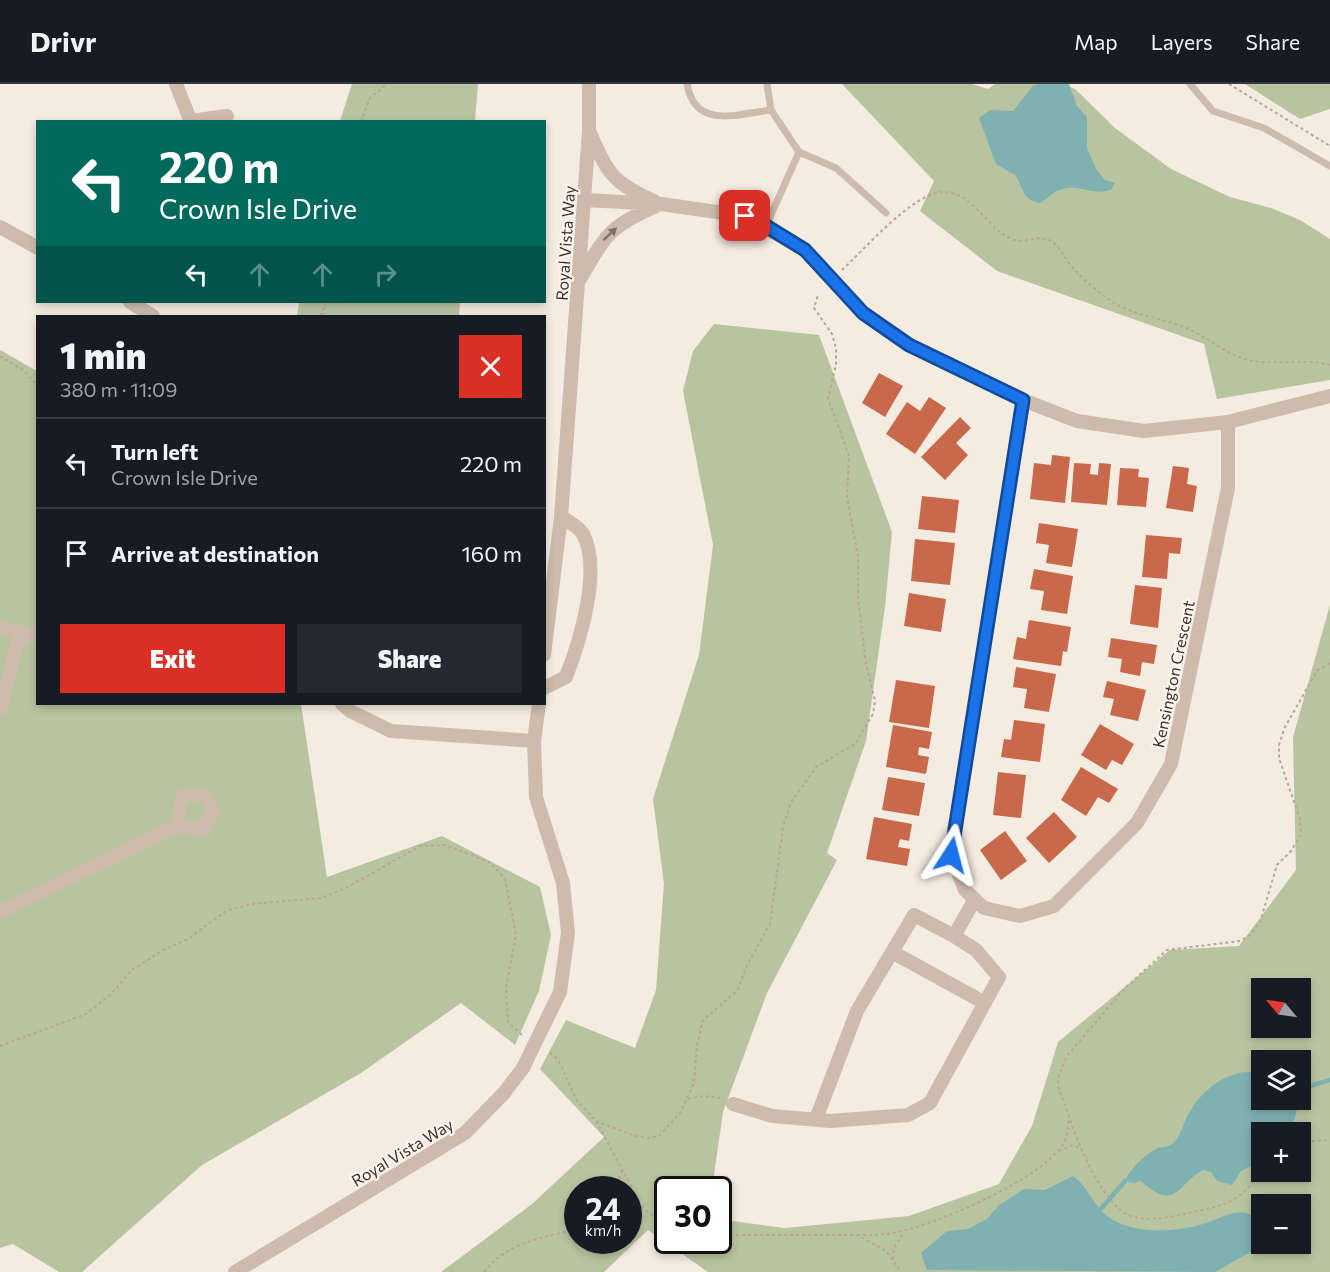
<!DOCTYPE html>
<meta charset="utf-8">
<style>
:root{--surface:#171b24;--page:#242831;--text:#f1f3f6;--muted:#9ea1a6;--line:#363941;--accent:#d93025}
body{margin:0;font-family:Commissioner,sans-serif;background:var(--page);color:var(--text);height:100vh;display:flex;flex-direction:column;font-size:22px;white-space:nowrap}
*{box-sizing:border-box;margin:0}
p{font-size:20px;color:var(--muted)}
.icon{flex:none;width:33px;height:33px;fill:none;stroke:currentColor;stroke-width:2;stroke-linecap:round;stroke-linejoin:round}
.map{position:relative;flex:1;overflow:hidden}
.details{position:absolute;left:36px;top:231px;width:510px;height:390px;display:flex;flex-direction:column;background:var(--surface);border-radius:0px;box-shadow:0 3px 9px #0003}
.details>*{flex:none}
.guide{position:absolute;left:36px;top:36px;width:510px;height:183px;border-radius:0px;box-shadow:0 3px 9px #0003;background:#00695c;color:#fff;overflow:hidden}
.needle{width:39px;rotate:299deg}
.fabs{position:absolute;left:1251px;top:894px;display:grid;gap:12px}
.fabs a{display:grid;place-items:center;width:60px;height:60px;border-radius:0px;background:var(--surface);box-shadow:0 3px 9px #0003;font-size:30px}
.speed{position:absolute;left:564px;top:1092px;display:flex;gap:12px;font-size:30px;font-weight:700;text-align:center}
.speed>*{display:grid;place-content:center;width:78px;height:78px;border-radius:50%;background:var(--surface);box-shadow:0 3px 9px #0003;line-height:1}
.speed small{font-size:15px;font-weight:400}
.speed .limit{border:3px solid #111;border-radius:9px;background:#fff;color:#111}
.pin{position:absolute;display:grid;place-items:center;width:51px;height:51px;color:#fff;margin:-26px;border-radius:12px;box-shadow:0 3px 9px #0006}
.me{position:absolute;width:66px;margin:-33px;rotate:9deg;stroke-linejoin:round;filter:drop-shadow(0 0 4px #0008)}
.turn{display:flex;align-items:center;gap:21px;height:126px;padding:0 24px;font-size:27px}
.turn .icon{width:78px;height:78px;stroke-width:2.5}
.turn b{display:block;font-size:42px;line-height:51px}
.lanes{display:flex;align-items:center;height:57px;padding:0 24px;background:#0003;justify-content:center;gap:30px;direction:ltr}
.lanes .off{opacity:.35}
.round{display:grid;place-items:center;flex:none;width:63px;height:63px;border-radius:0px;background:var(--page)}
.headline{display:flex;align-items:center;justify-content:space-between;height:102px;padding:0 24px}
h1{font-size:36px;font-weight:800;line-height:45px}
.primary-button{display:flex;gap:12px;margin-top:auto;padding:12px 24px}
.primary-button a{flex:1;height:69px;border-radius:0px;background:var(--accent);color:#fff;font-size:24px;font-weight:800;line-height:69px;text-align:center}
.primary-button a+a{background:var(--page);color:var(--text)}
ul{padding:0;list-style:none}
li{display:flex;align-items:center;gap:18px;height:90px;padding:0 24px;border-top:2px solid var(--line)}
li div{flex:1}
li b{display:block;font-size:22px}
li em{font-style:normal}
header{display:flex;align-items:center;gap:36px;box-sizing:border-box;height:84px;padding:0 30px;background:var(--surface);border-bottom:2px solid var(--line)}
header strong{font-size:28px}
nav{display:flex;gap:33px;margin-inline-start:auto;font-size:21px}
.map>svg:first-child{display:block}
</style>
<header>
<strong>Drivr</strong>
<nav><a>Map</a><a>Layers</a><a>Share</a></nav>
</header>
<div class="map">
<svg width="1330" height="1188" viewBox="0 0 1330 1188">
<rect width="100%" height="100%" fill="#f4ebe1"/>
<path fill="#b8c4a0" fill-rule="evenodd" d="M352,0H478L475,37H340Z
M842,0H972L988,5L995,0H1064L1075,5L1115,44L1171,85L1230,113L1271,124L1300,136L1330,155V296L1217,315L1204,260L997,187L920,127L934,97Z
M1245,0H1330V25L1300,35Z
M299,218H460L459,232H297Z
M714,240L819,251L892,448L885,523L866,657L827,769L837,776L767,909L723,1028L712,1105L668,1106V1156H718L719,1132L732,1137L785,1144L909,1132L999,1100L1032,1042L1058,958L1170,866L1239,862L1296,786L1293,653L1330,521V1188H708L648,1146L604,1188H441L532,1120L604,1053L540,985L566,936L635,964L656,906L664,800L653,715L699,571L713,461L683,307L693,267ZM1262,904H1300V944H1262ZM1262,976H1300V1016H1262ZM1262,1048H1300V1088H1262ZM578,1106H628V1156H578ZM1262,1120H1300V1160H1262Z
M0,266L37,287L38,620H301L327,793L442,752L540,803L551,851L539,907L515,961L461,919L361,989L202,1081L82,1188H59L13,1160L0,1164Z"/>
<path fill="#7fb0b2" d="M1040,0H1069L1077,22L1087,33V64L1096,85L1105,96L1115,99L1112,105C1095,114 1075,97 1057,107C1051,110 1046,115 1041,119C1022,117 1024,104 1015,91L996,80L979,34L990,26L1013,27L1033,2Z
M1244,988L1261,989L1262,1016H1300L1301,995L1307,1003C1305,1009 1300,1015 1298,1021C1295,1033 1295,1039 1286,1048H1262L1261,1072L1258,1079L1241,1087L1232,1101L1217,1097L1211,1088L1203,1086C1177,1100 1176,1129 1141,1097L1134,1099L1125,1097C1130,1085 1145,1070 1158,1064C1162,1063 1167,1063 1171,1061C1179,1055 1182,1045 1185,1037C1197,1011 1217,993 1244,988Z
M1073,1092C1090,1104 1094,1125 1113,1136C1138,1151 1182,1148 1209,1138C1232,1129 1237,1124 1261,1134L1262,1160H1265L1215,1188L927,1186L921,1169L947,1147L968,1145L987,1135L998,1122L1024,1105L1045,1106Z"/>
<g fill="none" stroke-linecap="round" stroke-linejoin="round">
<path stroke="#7fb0b2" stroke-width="4.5" d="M1307,1003L1330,996
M1101,1125L1125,1097"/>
</g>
<path fill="#c8694b" d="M879,289L903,302L885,333L862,319Z
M929,313L946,324L915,370L886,350L907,318L920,327Z
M960,333L971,344L956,359L968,371L945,396L921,373Z
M1052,371L1070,373L1065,419L1030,415L1034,379L1051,381Z
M1074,379L1091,380L1090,390L1098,391L1099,379L1111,380L1107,421L1071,418Z
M1173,382L1189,384L1187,400L1197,402L1193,428L1166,424Z
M1120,384L1139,385L1138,393L1149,394L1146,423L1117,421Z
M922,412L959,416L955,449L918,445Z
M1039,439L1078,445L1072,483L1046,479L1049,461L1036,459Z
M1146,451L1182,454L1180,470L1169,469L1167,495L1142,493Z
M915,455L955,459L950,501L911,497Z
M1034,485L1073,492L1067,530L1041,526L1044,507L1030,505Z
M1135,501L1162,504L1158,544L1130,540Z
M909,509L946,515L941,548L904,542Z
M1029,536L1071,543L1067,568L1063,567L1061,582L1013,575L1017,553L1026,555Z
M1111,554L1157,561L1154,580L1142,578L1140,592L1120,588L1122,575L1108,573Z
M1016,583L1056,590L1049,628L1024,624L1027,605L1013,603Z
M896,596L935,602L929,644L889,638Z
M1107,597L1146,606L1138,637L1110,631L1114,615L1103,613Z
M1014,636L1045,640L1040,678L1001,673L1004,655L1011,656Z
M1100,640L1134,660L1122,681L1112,676L1106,686L1081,671Z
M893,641L932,648L929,665L919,663L918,671L929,673L926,690L886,683Z
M1081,683L1118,705L1109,719L1098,713L1086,732L1061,716Z
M998,688L1026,691L1021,734L993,731Z
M888,693L925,699L919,732L882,726Z
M1054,728L1077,753L1049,779L1026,754Z
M874,733L912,740L909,757L900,755L898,763L910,765L907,782L866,775Z
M1005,747L1027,777L1001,796L980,766Z"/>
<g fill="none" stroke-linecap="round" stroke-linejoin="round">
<path stroke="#b9a596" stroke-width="2" stroke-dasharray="3 3" stroke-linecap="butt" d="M1229,0L1330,62
M361,38L370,14L387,0
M842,186C864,166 915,106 945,108C976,110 987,147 1015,156C1026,159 1036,152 1047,155C1061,161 1064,175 1074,185C1085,197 1101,211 1116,220C1137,232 1162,234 1184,243C1209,253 1226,272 1253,277C1279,281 1305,274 1330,281
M321,232L326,218
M0,272L23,286L38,302
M0,962L86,930L111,910L132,886L163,866L188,855L226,827L251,820L321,814L346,804L420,762L445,761L491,779L505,795L516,851L506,904L508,938L523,952
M550,969L558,975L577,1017L596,1037L643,1124L668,1143
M688,1015L704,1012L720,1014
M596,1037L632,1051L648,1054L659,1052L680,1029L694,999L697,962L703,936L737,907L747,881L770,840L783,743L791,718L816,683L855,660L873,630L875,617L866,580L858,514V472L847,413L849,372L828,314L836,281V264L832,250L814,224L818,211
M1300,1058L1330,1056
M1059,1067L1073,1061L1081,1065
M1262,1088C1236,1120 1228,1120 1189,1129C1172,1133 1151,1137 1134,1133C1097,1123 1071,1038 1059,1005L1058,994L1067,972L1125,904L1167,866L1240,857L1250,851L1260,838L1277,781L1291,767L1301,750L1300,735L1279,674V661L1285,643L1313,594L1318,586L1330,579
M615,1106L622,1086
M628,1112L639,1117
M718,1151H857L886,1167L901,1188
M857,1151C873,1151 888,1151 903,1147C942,1137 1048,1093 1065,1056C1068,1049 1068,1041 1069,1033
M893,1175L894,1164L904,1148
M484,1188C507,1158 542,1154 578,1145"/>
<path stroke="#cdbbac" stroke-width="7" d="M687,0C695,46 737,30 771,26
M767,0L771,26L799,68L836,84L886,129
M1190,0L1213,27L1264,44L1330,82
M766,142L799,68"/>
<path stroke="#cdbbac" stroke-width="14" d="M176,0L191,38
M191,37L227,32
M590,49C608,90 613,99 654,117
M584,116L661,120L745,132L805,166L863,229L909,261L1023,316L1077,337L1144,347L1228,338L1330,312
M0,143L38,164
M580,195C606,151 608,143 656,122
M130,218L153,232
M1023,316L951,771L965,806L984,824L1020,832L1054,822L1137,739L1171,680L1228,404V338
M0,543L38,553
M544,571L561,433L589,47V0
M544,604L566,593C580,557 602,486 583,450C579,443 568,437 561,433
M342,620L350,627L391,647L534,657
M0,625L20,549
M0,828L176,742L202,745L213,729L206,712H183L176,742
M892,868L985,919
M733,1020L772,1032L830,1037L908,1031L930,1019L999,893L976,866L954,852
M816,1035L857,927L914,831L954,852L975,815
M235,1188L465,1049L504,1009L523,984L560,908L568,849L563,799L536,713L534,657L539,620"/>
</g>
<defs><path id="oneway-solid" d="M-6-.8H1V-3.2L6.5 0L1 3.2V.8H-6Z" transform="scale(1.5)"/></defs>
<use fill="#7d6f65" href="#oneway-solid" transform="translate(610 150) rotate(-43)"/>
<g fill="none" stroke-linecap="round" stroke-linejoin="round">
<g stroke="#114b97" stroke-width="15">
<path id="route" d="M745,132L766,142L805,166L863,229L909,261L1023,316L951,771"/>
</g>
<use href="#route" stroke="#1a73e8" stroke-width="10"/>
</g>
<g text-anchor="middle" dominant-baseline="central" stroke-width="4.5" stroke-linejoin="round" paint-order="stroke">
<g font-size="16" fill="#3b302b" stroke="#fbf5ee">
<text transform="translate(565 159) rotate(-86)">Royal Vista Way</text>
<text transform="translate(1173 590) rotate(-78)">Kensington Crescent</text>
<text transform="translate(402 1068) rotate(-31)">Royal Vista Way</text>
</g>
</g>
</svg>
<div class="fabs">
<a><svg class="needle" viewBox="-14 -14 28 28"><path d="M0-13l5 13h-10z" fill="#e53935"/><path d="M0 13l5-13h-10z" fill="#9ea1a6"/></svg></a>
<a><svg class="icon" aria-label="layers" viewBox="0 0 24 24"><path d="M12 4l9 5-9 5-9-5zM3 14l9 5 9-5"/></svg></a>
<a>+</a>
<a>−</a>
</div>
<div class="speed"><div>24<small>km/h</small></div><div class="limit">30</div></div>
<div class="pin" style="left:745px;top:132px;background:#d93025"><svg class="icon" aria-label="arrive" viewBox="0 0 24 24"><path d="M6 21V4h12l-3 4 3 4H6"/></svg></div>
<svg class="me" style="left:951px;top:771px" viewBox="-20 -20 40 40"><path d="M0-17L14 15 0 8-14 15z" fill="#1a73e8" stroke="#fff" stroke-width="4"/></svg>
<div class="guide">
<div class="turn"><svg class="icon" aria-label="left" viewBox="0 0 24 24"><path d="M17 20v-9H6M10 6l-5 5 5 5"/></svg><div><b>220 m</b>Crown Isle Drive</div></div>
<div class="lanes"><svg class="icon" aria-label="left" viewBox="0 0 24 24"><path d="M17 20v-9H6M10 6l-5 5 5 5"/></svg><svg class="icon off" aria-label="ahead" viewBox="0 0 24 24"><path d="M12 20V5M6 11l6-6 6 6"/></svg><svg class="icon off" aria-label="ahead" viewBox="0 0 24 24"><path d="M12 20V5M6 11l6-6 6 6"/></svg><svg class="icon off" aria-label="right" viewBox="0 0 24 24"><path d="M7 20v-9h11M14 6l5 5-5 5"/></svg></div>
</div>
<section class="details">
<div class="headline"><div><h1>1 min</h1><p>380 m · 11:09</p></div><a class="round" style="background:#d93025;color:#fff"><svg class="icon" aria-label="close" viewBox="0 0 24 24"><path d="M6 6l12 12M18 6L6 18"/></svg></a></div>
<ul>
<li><svg class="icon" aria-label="left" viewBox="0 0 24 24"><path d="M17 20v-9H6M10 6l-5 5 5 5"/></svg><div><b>Turn left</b><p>Crown Isle Drive</p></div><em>220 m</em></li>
<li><svg class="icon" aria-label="arrive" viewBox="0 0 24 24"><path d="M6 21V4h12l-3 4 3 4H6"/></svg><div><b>Arrive at destination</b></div><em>160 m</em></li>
</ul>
<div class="primary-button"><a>Exit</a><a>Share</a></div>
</section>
</div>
